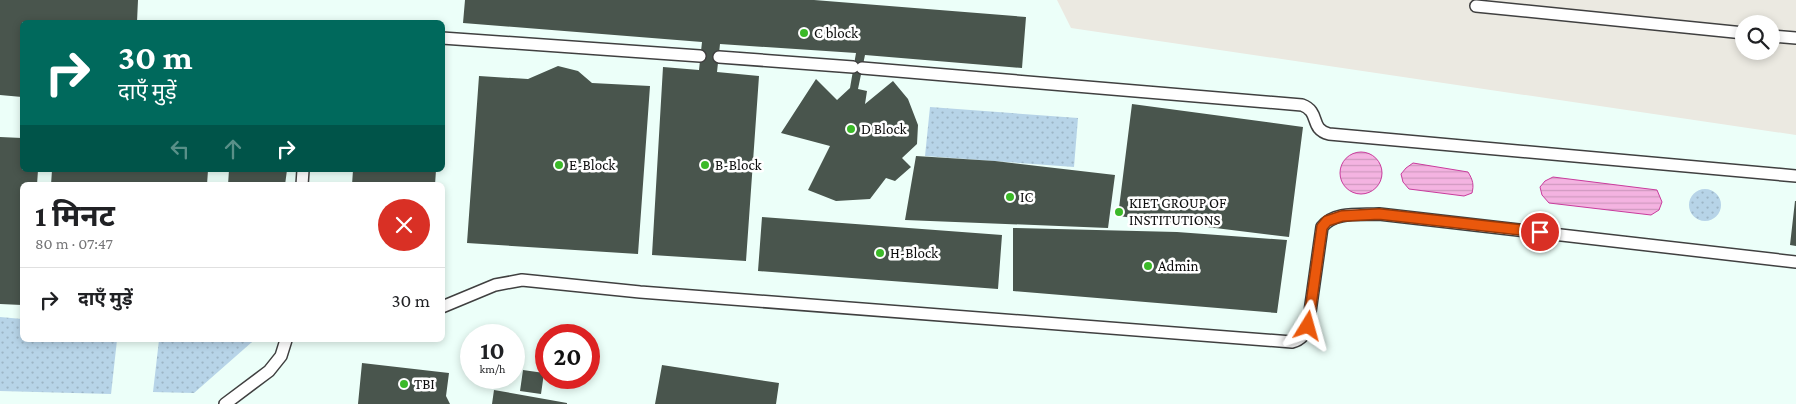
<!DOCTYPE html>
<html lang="hi">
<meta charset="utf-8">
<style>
:root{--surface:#fff;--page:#f6f6f6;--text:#202124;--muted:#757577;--line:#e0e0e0}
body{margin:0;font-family:"Crimson Pro","Noto Sans Devanagari",serif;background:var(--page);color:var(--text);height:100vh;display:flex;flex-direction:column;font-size:19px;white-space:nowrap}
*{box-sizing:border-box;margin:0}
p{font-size:16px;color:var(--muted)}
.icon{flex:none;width:28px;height:28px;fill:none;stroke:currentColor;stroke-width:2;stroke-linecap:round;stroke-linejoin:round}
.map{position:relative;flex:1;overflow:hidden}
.side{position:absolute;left:20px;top:182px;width:425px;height:160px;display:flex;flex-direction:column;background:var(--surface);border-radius:8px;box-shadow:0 2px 8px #0003}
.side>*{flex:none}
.hud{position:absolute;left:20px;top:20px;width:425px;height:152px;border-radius:8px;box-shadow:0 2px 8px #0003;background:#00695c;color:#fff;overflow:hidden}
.tools{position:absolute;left:1735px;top:15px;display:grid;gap:10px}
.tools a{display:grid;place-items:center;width:45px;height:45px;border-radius:50%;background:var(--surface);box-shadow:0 2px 8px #0003;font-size:25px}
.speed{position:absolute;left:460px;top:324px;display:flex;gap:10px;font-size:25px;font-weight:700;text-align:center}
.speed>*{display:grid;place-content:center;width:65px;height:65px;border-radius:50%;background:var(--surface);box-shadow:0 2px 8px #0003;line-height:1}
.speed small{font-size:12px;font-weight:400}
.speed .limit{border:8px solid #d22;background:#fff;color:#111}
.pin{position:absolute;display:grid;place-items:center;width:42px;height:42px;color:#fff;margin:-21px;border:2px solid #fff;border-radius:50%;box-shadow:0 1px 5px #0007}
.me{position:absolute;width:55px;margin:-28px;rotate:8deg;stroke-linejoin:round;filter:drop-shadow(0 0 4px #0008)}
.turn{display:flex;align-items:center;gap:18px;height:105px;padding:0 15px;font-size:22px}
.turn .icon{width:65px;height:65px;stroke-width:2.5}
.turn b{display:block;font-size:35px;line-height:42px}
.lanes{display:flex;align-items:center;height:48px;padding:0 15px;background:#0003;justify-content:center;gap:25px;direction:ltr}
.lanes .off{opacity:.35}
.round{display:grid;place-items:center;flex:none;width:52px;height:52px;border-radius:26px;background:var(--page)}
.summary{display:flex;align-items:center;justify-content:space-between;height:85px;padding:0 15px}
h1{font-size:30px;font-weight:700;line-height:38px}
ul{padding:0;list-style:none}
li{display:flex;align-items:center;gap:15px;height:65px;padding:0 15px;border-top:1px solid var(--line)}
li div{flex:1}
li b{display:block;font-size:19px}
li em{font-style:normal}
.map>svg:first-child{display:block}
</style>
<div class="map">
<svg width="1796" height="404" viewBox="0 0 1796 404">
<defs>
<pattern id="grass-dots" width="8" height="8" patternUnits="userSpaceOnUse" patternTransform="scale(1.25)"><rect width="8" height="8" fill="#b7d4e8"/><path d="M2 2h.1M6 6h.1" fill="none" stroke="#9cb5c6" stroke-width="1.8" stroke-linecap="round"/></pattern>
<pattern id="water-rules" width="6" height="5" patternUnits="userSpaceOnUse" patternTransform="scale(1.25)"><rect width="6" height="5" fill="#f4b3e1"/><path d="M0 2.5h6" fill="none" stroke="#d099c0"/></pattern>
</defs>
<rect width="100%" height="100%" fill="#ecfff9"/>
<path fill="#ebe9e1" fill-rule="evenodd" d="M1057,0H1796V135L1071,28ZM1744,24H1771V51H1744Z"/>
<path fill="url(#grass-dots)" d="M930,107L1078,118L1074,167L925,156Z
M1689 205a16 16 0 1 1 32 0a16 16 0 1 1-32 0Z
M0,317L22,319V340H117L111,394L0,391Z
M159,340H224L252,342L194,393L153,392Z"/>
<path fill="url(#water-rules)" stroke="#c93c9d" d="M1340 173a21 21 0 1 1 42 0a21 21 0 1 1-42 0Z
M1413,163L1468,172C1473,180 1474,185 1472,193L1464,196L1409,189L1403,182L1401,174L1406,168Z
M1553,177L1657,190L1662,202L1659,210L1651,215L1549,203L1542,195L1540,187L1545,181Z"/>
<path fill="#49554d" d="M0,0H138L137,22H22V97L0,95Z
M465,0H814L1026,17L1022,68L865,55L858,89L867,91L865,104L893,81L908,99L918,125L917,144L902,158L911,167L895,181L886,178L870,199L836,201L808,190L830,146L781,133L816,79L837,100L850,88L856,53L720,44L717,72L759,76L746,261L652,255L663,67L699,70L702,42L463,23Z
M558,66L578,71L592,83L650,86L638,254L467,243L479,76L528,79Z
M1132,104L1303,127L1289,237L1118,216Z
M0,137L22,138V170H38L37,185H22V305L0,304Z
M916,156L995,161L1115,175L1108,228L905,220Z
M52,170H208L207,185H51Z
M229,170H287L285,185H228Z
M353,170H436L435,185H352Z
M1795,201H1796V246L1790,245Z
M762,217L1002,235L998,289L758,271Z
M1013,228L1177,232L1287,240L1277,313L1013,291Z
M362,363L449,373L446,396L450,404H358Z
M662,365L779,383L776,404H655Z
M523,370L544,373L541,394L520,391Z
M494,390L567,403V404H492Z"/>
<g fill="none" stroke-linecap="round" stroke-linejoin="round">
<g stroke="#404040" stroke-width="14">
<path id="lane" d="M1476,6L1744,33
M1771,36L1796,38
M442,38L700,56
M719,57L853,67
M862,68L1302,105C1321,112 1309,129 1329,134L1796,176
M302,185L303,170
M442,307L495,285L522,280L640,292L1292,342C1302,339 1304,335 1308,326L1322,227C1334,211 1360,215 1379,214L1796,262
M225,404L269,371L281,356L286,340"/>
</g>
<use href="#lane" stroke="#fff" stroke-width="11"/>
</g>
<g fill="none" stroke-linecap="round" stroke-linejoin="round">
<g stroke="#983908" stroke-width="12">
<path id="route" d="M1308,326L1322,227L1327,221L1342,216L1379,214L1540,232"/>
</g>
<use href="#route" stroke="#ea580c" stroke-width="9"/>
</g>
<g fill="#3bb928" stroke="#fff" stroke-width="2">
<circle cx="804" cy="33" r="5"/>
<circle cx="851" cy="129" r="5"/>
<circle cx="559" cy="165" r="5"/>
<circle cx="705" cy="165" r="5"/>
<circle cx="1010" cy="197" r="5"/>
<circle cx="1119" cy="212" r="5"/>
<circle cx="880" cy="253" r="5"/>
<circle cx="1148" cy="266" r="5"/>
<circle cx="404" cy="384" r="5"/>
</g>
<g text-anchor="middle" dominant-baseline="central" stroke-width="5" stroke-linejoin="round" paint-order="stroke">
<g font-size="15" fill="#0d0d0d" stroke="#fff" text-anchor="start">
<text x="814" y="33">C block</text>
<text x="861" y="129">D Block</text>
<text x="569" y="165">E-Block</text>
<text x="715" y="165">B-Block</text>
<text x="1020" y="197">IC</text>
<text x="1129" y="203">KIET GROUP OF<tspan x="1129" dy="17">INSTITUTIONS</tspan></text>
<text x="890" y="253">H-Block</text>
<text x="1158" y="266">Admin</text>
<text x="414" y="384">TBI</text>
</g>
</g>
</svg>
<div class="tools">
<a><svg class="icon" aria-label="search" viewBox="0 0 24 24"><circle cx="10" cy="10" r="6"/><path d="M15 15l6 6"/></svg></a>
</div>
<div class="speed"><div>10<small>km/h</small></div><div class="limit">20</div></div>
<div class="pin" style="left:1540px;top:232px;background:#d93025"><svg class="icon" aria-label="arrive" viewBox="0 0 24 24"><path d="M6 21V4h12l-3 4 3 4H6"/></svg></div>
<svg class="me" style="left:1308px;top:326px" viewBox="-20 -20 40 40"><path d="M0-17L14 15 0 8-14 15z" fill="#ea580c" stroke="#fff" stroke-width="4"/></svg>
<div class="hud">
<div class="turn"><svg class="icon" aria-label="right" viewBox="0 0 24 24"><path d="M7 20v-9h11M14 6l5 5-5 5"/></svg><div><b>30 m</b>दाएँ मुड़ें</div></div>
<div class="lanes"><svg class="icon off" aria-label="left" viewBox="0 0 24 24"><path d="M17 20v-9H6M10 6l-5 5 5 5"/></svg><svg class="icon off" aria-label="ahead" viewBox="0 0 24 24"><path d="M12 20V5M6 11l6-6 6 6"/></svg><svg class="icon" aria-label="right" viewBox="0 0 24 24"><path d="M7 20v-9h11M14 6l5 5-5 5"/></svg></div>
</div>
<section class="side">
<div class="summary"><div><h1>1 मिनट</h1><p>80 m · 07:47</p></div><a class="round" style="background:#d93025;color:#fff"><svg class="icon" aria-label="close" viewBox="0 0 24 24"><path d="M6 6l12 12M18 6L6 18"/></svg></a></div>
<ul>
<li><svg class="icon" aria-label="right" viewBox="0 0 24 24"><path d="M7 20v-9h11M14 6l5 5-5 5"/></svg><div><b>दाएँ मुड़ें</b></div><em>30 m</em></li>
</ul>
</section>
</div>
